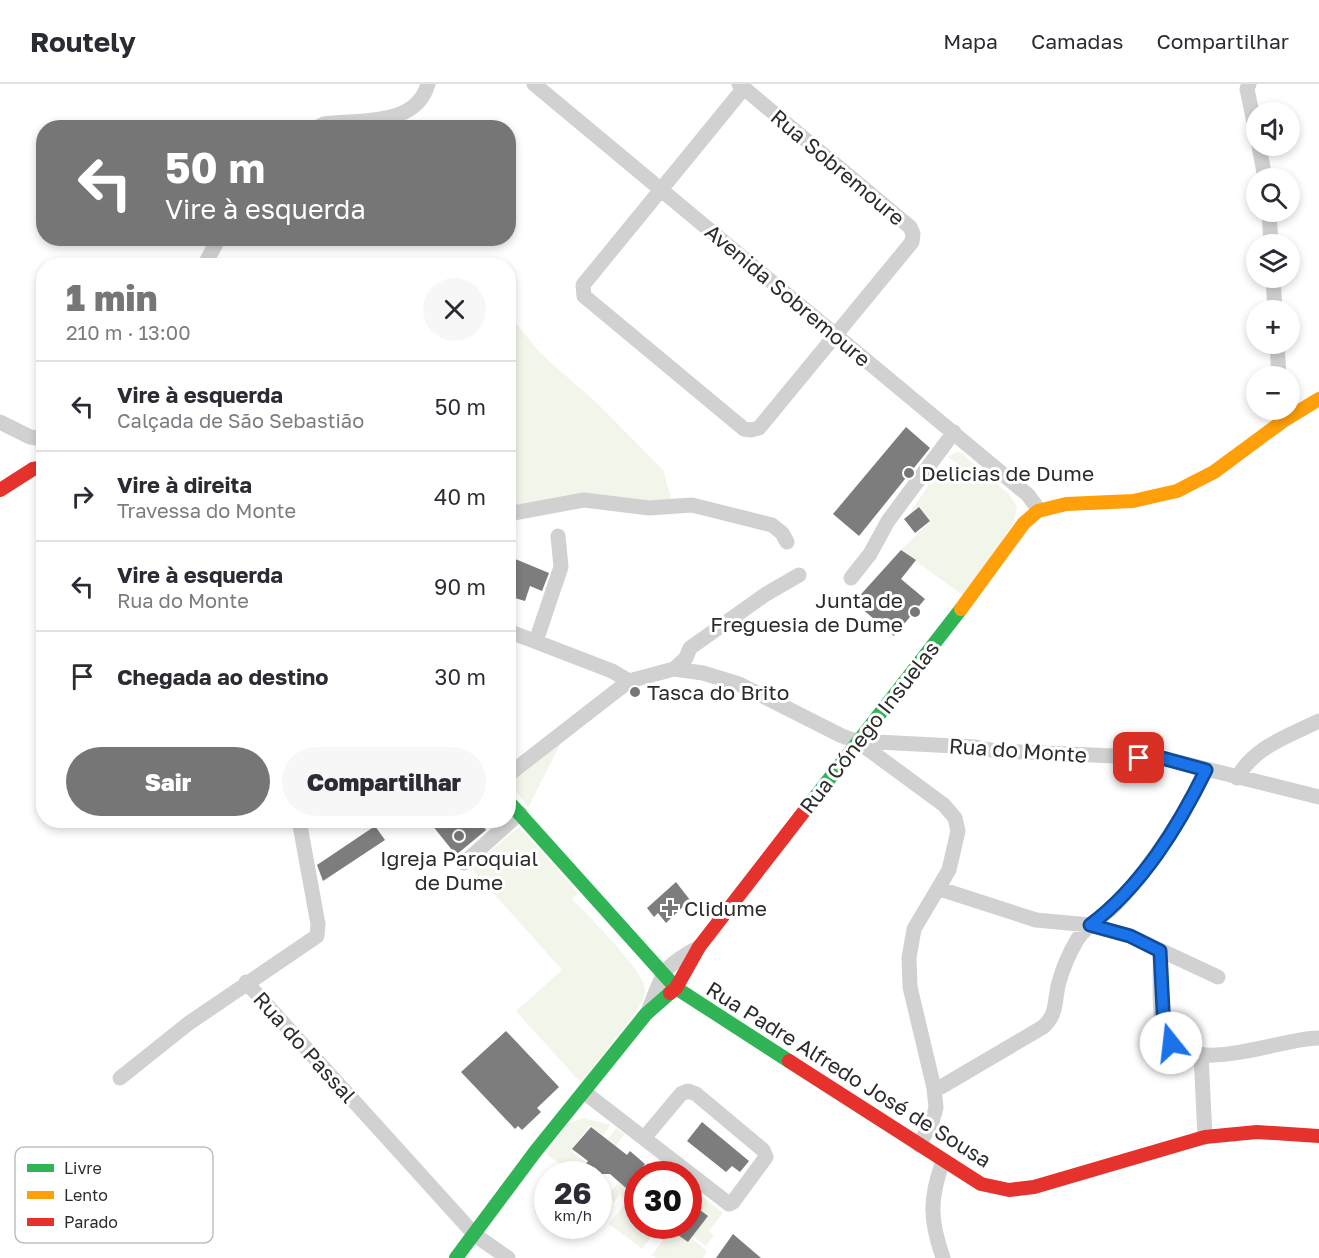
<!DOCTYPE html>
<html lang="pt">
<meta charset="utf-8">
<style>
:root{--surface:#fff;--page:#f7f7f7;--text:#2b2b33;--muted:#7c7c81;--line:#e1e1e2;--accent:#767676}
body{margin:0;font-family:"Golos Text",sans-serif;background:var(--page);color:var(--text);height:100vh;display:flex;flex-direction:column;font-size:22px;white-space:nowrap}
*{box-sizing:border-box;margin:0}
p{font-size:20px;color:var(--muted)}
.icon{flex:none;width:33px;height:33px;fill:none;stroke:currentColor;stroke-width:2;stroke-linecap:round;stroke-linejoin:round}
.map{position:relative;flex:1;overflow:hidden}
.drawer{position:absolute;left:36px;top:174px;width:480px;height:570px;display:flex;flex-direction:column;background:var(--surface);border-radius:24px;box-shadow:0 3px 9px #0003}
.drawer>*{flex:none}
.guide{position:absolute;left:36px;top:36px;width:480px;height:126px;border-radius:24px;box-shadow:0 3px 9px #0003;background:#767676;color:#fff;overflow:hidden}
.buttons{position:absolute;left:1246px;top:18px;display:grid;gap:12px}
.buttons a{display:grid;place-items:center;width:54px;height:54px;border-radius:50%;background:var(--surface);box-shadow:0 3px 9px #0003;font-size:30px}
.speed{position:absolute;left:534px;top:1077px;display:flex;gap:12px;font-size:30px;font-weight:700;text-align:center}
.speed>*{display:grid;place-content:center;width:78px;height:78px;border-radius:50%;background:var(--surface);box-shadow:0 3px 9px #0003;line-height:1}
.speed small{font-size:15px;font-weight:400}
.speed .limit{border:9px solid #d22;background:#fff;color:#111}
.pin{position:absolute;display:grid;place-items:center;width:51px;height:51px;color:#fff;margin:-26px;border-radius:12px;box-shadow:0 3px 9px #0006}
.me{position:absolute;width:66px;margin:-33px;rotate:344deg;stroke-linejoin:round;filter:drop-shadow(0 0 4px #0008)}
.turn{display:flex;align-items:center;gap:21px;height:126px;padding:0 30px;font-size:27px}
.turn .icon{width:78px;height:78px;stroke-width:2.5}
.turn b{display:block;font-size:42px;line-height:51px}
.round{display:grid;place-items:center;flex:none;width:63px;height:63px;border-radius:32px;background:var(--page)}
.summary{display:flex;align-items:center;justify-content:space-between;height:102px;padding:0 30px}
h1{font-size:36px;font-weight:800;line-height:45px;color:var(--accent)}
.button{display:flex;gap:12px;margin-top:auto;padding:12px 30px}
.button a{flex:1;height:69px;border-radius:36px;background:var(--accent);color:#fff;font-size:24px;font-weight:800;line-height:69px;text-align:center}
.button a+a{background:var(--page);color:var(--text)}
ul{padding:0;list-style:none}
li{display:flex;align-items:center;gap:18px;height:90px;padding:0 30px;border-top:2px solid var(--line)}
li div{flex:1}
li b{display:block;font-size:22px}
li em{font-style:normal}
header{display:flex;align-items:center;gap:36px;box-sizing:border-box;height:84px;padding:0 30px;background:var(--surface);border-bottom:2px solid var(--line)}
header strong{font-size:28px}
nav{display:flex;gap:33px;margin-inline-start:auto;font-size:21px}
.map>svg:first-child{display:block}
</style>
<header>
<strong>Routely</strong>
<nav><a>Mapa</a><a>Camadas</a><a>Compartilhar</a></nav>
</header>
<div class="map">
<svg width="1319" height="1174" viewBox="0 0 1319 1174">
<rect width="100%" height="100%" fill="#fff"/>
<path fill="#f1f5ea" d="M508,229L539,268L601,323L663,386L673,420L599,414L509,426Z
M956,368L962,369L978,385L977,388L985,395L988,392L1008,409L1017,423L1014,438L965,513L901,466L930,438L919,424L907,433L938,387L952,397L962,383L948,373Z
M569,643L528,724L509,697Z
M519,743L578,809L572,815C587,831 644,886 645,905C645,913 642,919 637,926L581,999L516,927L562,886L471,784Z
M584,1034L610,1041L603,1052L590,1041L571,1067L589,1081L616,1044L625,1050L594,1090L582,1086L575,1090L546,1070L567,1040Z
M620,1096L634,1107L637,1103V1119L632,1125L637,1129L638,1142H660L642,1165L609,1140L627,1117L620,1110L614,1118L607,1113Z
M703,1113L723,1129L709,1147L714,1151L706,1162L692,1152L708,1132L696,1123Z
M671,1146L688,1158L691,1154L707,1167L703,1174H656L652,1171Z"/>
<path fill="#7d7d7d" d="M906,343L930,364L859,452L833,430Z
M919,423L930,437L915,449L904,435Z
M901,466L916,476L901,495L925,515L894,552L854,518Z
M508,472L549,489L542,507L530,502L525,517L508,512Z
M428,736H479L486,746L456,771Z
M375,742L385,756L323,797L317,781Z
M676,798L690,816L666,839L658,829L654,833L647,824Z
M506,947L559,1003L537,1024L541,1028L522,1046L518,1042L515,1045L461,988Z
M702,1038L749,1077L740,1088L732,1082L726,1088L687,1057Z
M591,1043L627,1071L630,1067L645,1080L626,1104L610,1090H578L588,1077L572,1065Z
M688,1117L708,1132L688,1158L665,1142H688Z
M733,1150L761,1174H716Z"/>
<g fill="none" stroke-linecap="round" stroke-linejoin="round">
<path stroke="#d1d1d1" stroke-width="15" d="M534,0L1028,411L1039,426
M739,0L910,143L913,150L912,158L759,344L751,346L744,345L584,212L583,201L744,4
M1249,0L1247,5L1257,53
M316,44L324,40C361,35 416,43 428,0
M1259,62L1265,94
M1269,128L1271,160
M204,182L219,154
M1273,194L1275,226
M1277,260L1279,292
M0,338L30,353L44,355
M508,430L584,416L649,424L692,421L772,441L782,449L787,458
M851,494L870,470L888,437L954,348
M508,547L612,587L629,597
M536,557L561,483L558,452
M674,585L686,574L690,564L766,510L799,491
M857,657L944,721L955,734L958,747L949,786L914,845L909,874L910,903L934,1004L936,1024L932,1038L919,1061
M508,691L629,597L674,585L703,589L739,600L842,652L857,657L975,663L996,667L1162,674L1319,713
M1237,694C1254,663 1288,652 1319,637
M464,779L520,729
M940,805L1036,836L1090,841L1130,852L1218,893
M1160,867C1161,887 1158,929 1164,946C1183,998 1281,953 1319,954
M246,898L475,1151L508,1174
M649,925C665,886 661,884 699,863
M1201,970L1205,1053
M120,994L189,939L317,852L318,840L299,736
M934,1004L941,1003L1043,943C1058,930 1054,916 1059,898C1063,884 1070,868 1077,856C1086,841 1102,834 1114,822C1152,782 1182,735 1206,686
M584,1008L729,1120L733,1118L766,1073L763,1066L696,1010L688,1007L681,1010L645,1053
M943,1077C929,1116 930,1136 943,1174"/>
<path stroke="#30b455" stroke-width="14" d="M508,717L676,904L789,977
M809,721L961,525
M456,1174L535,1068L646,930L670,909"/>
<path stroke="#ff9f0a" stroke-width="14" d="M961,525L1024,439L1038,427L1066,420L1133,417L1177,407L1214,388L1283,337L1319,315"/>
<path stroke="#e5322d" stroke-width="14" d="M0,406L33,385L44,383
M670,909L676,904L699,863L809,721
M789,977L981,1100L1009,1106L1034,1103L1205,1053L1257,1048L1319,1052"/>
</g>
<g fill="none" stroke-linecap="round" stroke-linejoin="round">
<g stroke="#114b97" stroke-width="15">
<path id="route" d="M1139,674H1162L1206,686C1178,743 1142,802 1090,841L1130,852L1160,867L1164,945L1171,959"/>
</g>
<use href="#route" stroke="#1a73e8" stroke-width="10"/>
</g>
<g fill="#767676" stroke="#fff" stroke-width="2">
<circle cx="909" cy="389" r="6"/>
<circle cx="915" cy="528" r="6"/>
<circle cx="635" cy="608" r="6"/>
<circle cx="459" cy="752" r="6"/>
<path d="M667 815h6v6h6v6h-6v6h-6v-6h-6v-6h6z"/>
</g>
<g text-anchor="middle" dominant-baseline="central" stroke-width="6" stroke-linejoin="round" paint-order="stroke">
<g font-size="21" fill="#2c2c2c" stroke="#fff">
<text transform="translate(838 83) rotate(40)">Rua Sobremoure</text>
<text transform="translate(788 211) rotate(40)">Avenida Sobremoure</text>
<text transform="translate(869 643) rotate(-52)">Rua Cónego Insuelas</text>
<text transform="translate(1018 666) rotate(4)">Rua do Monte</text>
<text transform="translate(305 963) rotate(48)">Rua do Passal</text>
<text transform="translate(849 990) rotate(32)">Rua Padre Alfredo José de Sousa</text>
</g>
<g font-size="21" fill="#2c2c2c" stroke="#fff" text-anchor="start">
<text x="921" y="389">Delicias de Dume</text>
<text x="903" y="516" text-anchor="end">Junta de<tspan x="903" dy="24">Freguesia de Dume</tspan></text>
<text x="647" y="608">Tasca do Brito</text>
<text x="459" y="774" text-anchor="middle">Igreja Paroquial<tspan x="459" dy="24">de Dume</tspan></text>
<text x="684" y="824">Clidume</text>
</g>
</g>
<rect x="15" y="1063" width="198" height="96" rx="9" fill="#fff" stroke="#c0c0c0" stroke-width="1.5"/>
<rect x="27" y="1080" width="27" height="8" fill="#30b455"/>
<rect x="27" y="1107" width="27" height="8" fill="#ff9f0a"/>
<rect x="27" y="1134" width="27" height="8" fill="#e5322d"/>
<g font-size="16" fill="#2c2c2c">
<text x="64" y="1090">Livre</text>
<text x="64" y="1117">Lento</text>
<text x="64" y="1144">Parado</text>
</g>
</svg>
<div class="buttons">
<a><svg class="icon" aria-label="sound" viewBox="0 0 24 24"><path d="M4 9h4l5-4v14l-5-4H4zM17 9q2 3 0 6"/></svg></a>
<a><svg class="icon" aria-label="search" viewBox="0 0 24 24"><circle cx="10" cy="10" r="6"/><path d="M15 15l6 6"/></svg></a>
<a><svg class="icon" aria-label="layers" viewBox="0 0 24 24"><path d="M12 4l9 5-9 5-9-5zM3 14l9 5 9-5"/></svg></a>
<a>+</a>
<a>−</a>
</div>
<div class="speed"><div>26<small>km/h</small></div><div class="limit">30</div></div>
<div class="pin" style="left:1139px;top:674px;background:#d93025"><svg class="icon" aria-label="arrive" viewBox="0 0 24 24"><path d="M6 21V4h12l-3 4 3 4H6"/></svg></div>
<svg class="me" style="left:1171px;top:959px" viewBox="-20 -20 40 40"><circle r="19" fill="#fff"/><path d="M0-13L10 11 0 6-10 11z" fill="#1a73e8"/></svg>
<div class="guide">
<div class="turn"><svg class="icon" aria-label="left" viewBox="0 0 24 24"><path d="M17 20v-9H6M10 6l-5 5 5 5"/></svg><div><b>50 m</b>Vire à esquerda</div></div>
</div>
<section class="drawer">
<div class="summary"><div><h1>1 min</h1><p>210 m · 13:00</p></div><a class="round"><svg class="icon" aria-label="close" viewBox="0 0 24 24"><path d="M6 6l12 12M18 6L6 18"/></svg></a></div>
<ul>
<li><svg class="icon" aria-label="left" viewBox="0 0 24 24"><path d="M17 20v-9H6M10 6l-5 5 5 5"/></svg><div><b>Vire à esquerda</b><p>Calçada de São Sebastião</p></div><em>50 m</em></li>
<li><svg class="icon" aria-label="right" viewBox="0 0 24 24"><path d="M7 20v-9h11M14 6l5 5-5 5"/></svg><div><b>Vire à direita</b><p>Travessa do Monte</p></div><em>40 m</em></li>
<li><svg class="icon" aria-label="left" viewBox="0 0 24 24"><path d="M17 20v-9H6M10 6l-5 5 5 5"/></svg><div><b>Vire à esquerda</b><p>Rua do Monte</p></div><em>90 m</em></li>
<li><svg class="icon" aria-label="arrive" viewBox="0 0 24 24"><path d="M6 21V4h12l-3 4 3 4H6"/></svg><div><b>Chegada ao destino</b></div><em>30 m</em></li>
</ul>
<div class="button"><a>Sair</a><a>Compartilhar</a></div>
</section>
</div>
